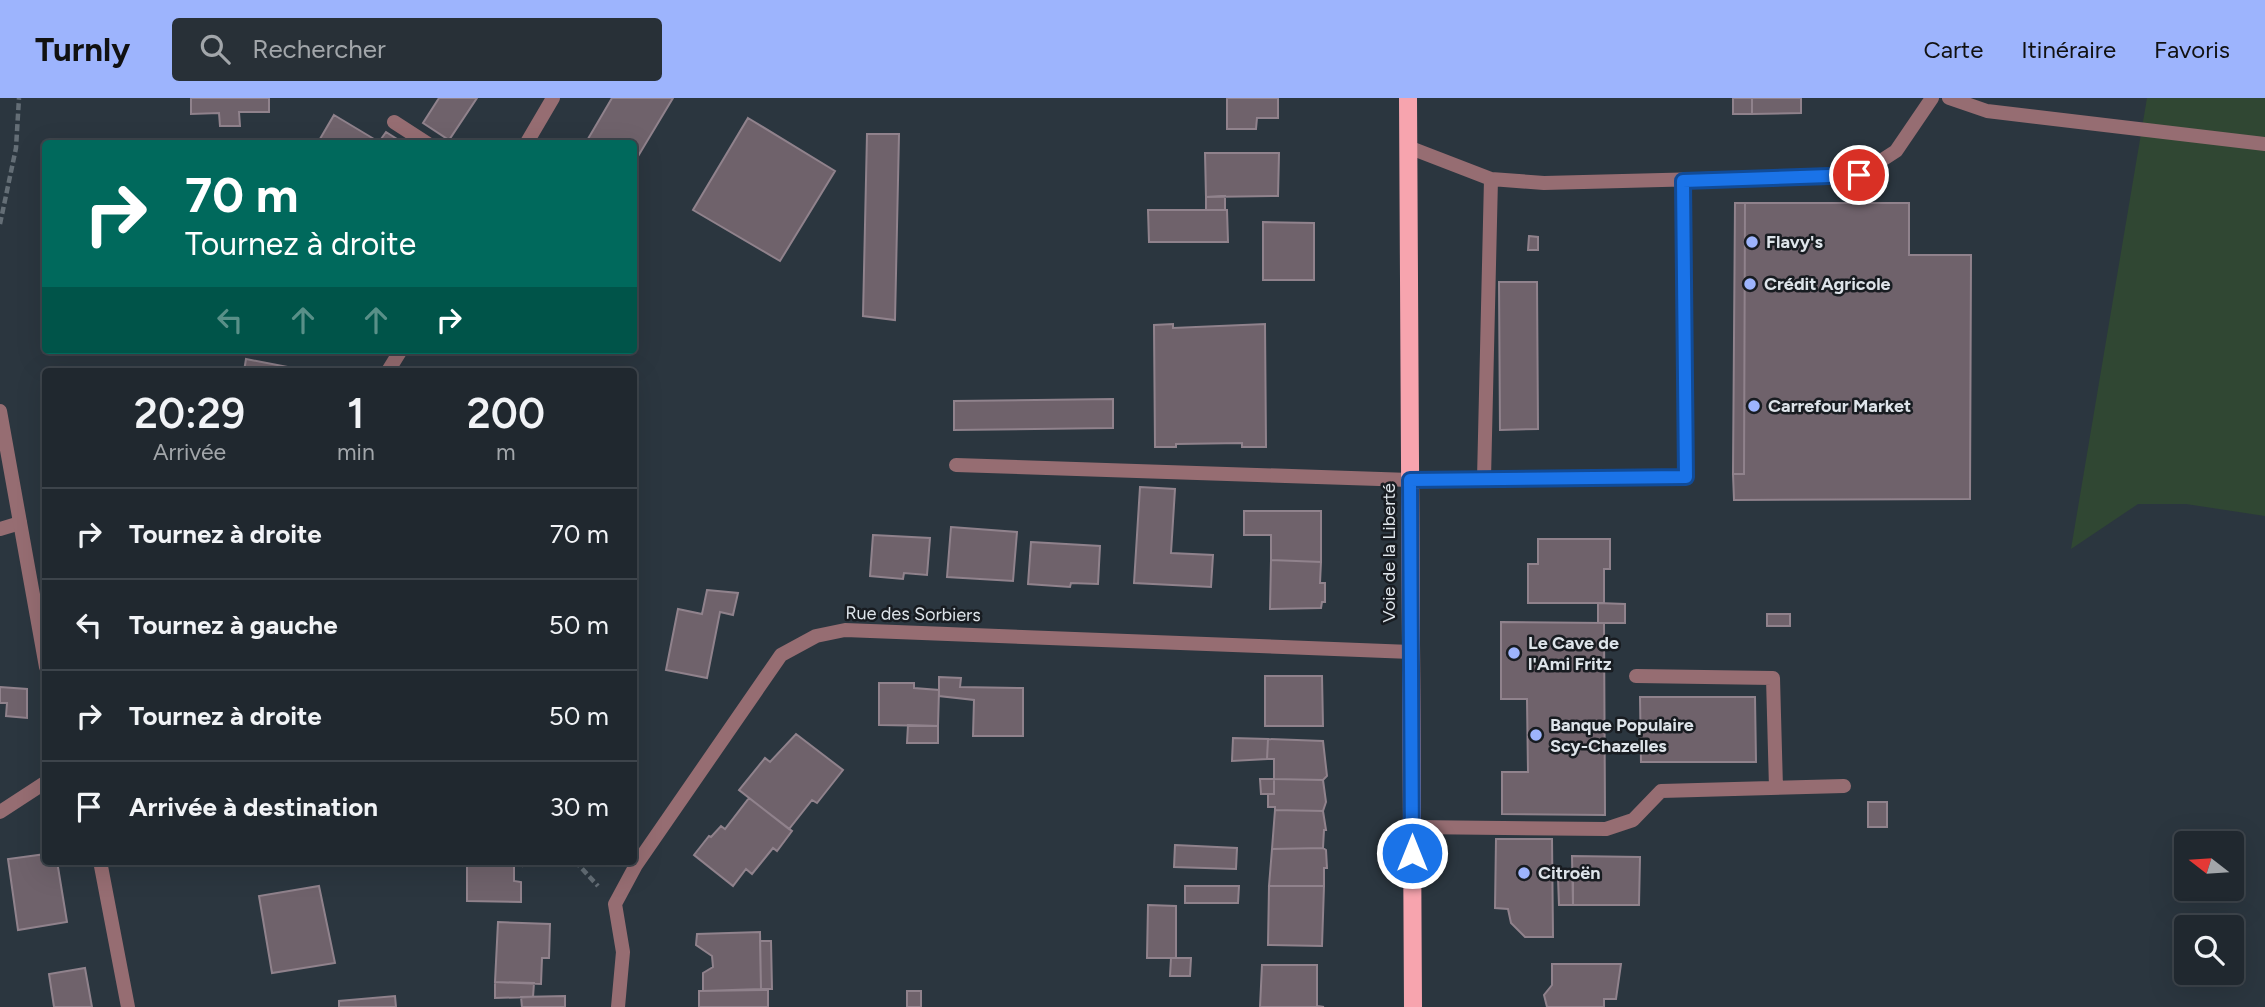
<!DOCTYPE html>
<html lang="fr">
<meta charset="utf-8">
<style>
:root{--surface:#20282f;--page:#283037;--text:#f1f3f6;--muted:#a2a6aa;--line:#3d444b;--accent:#9db4fd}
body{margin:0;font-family:Figtree,sans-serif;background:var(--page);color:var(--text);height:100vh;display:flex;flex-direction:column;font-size:26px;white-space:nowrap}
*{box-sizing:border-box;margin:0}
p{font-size:23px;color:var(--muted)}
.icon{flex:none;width:38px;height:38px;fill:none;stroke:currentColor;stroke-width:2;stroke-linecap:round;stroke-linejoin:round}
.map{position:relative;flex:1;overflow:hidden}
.panel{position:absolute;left:42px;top:270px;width:595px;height:497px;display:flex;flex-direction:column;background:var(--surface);border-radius:7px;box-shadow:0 7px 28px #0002,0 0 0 2px var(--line)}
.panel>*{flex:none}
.hud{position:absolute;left:42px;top:42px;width:595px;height:214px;border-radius:7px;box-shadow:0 7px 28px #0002,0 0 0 2px var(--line);background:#00695c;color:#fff;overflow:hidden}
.needle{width:46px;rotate:287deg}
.controls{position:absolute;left:2174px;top:733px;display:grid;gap:14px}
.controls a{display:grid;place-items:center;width:70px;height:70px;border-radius:7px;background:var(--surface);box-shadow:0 7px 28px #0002,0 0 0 2px var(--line);font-size:35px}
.pin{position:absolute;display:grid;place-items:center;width:60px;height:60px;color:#fff;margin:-30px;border:4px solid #fff;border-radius:50%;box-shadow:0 2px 7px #0007}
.me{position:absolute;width:77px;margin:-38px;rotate:0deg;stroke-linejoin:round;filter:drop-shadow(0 0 5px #0008)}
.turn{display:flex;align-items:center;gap:24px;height:147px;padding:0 28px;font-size:32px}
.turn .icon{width:91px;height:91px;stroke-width:2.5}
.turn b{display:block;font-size:49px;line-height:60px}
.lanes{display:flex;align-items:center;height:66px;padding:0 28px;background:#0003;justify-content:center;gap:35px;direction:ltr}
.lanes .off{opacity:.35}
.eta{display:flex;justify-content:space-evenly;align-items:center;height:119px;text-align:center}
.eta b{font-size:42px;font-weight:600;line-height:49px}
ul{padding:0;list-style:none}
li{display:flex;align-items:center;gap:21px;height:91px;padding:0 28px;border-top:2px solid var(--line)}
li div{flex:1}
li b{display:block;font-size:26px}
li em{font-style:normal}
header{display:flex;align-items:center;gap:42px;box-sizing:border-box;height:98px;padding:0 35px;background:var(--accent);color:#111}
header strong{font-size:33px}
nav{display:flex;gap:38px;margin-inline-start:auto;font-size:24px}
.search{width:490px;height:63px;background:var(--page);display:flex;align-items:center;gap:18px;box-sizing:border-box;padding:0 24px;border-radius:7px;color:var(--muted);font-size:26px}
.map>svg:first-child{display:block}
</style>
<header>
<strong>Turnly</strong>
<div class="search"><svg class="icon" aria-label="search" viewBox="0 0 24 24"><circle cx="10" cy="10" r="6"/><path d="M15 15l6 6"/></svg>Rechercher</div>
<nav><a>Carte</a><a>Itinéraire</a><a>Favoris</a></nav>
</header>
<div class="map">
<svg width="2265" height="909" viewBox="0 0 2265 909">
<rect width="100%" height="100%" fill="#2b363f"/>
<path fill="#304733" d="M2147,0H2265V418L2186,406H2138L2071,451Z"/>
<path fill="#6f626b" stroke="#90828c" stroke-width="2" d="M191,0H269V14H239L240,28H220L219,15L191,16Z
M439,0H477L449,42L423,25Z
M612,0H673L634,65V46H585Z
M1227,0H1278V20H1257L1256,31H1227Z
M1733,0H1752V16H1733Z
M1752,0H1801V15L1752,16Z
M334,17L379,44L382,46H317Z
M748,20L835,73L780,163L693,112Z
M386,34L400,43L399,46L379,44Z
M867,36H899L895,222L863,218Z
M1205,55H1279L1278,98L1206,99Z
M1225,98V112H1206V99Z
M1735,105H1745L1744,376H1733Z
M1745,105H1909V157H1971L1970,401L1734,402L1733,376H1744Z
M1148,112H1227L1228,144H1149Z
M1263,124L1314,125V182H1263Z
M1529,138L1538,139V152H1528Z
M1499,184H1537L1538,331L1500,332Z
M1173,226V230L1265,226L1266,349H1242V345L1176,346V349H1155L1154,227Z
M246,261L298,271L297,273H244Z
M1113,301V330L954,332V303Z
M1140,389L1175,391L1171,455L1213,457L1211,489L1134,485Z
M1244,413H1321V464L1271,462V437H1244Z
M951,429L1017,434L1013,483L947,479Z
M873,437L930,440L927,477L904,475L903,481L870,478Z
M1538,441H1610V471H1604V505H1528V466H1538Z
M1031,444L1100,448L1098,486L1071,485L1070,489L1028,486Z
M1271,462L1321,464L1320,485H1325V504H1322L1321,510L1270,511Z
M707,492L738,495L733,517L720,514L707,580L666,572L678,511L702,516Z
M1598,505L1625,506V525H1598Z
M1767,516H1790V528H1767Z
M1501,524L1604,525L1605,717L1502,716V674H1528L1527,601H1501Z
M1265,578H1322L1323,628H1265Z
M939,579L961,580L960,589L1023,590V638H973L974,602L939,598Z
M879,585H914V590L939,592L938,628L879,627Z
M0,589L27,591V620L6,618L7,605H0Z
M1640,599H1755L1756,664H1641Z
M908,627L938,628V645H907Z
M796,636L843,672L817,705L812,702L789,731L739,692L765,660L770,664Z
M1233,640L1268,641L1267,661L1232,663Z
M1268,641L1323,643L1327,678L1323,682L1274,681V661H1267Z
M1260,681H1274V696H1261Z
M1274,681L1323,682L1326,704L1323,713L1275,712V709H1268V696H1274Z
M749,700L792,733L777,753L773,750L752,776L746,771L733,788L694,757L709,738L711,739L721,728L725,731Z
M1868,704H1887V729H1868Z
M1275,712L1323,713L1326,732H1324L1323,750L1272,751Z
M1496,741H1552L1553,839H1525L1511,825L1508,811L1495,810Z
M1175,747L1237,750L1236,771L1174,769Z
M1323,750L1326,752L1327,770H1324V788H1269L1272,751Z
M46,756V763H57L67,824L18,832L8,761Z
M1572,758L1640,759L1639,807H1573Z
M479,763H522V768L514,766V783L521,784V804L467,803V765Z
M1558,780H1573V807H1559Z
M319,788L335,865L272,875L259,798Z
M1185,788H1239L1238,805H1185Z
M1269,788H1324L1322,848L1268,847Z
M1148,807L1176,808V860H1147Z
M498,824L550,826L549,860H542L541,886L495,884Z
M760,834L761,891L703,893V875L713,869L712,858L696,847L697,836Z
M760,843H771L772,891H761Z
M1171,860H1191L1190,878H1170Z
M1552,866H1621L1616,901H1604V909H1547L1544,897L1552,887Z
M1262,867H1317V908L1324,909H1260Z
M85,870L92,909H54L49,876Z
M495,884L534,885L533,899L495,900Z
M768,892V909H699V893Z
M907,893H921V909H907Z
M395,898L396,909H339V903Z
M565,898V909H522L521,899Z"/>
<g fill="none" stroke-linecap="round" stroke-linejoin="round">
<path stroke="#646e76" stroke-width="4.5" stroke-dasharray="7 3.5" stroke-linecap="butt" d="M0,126L16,50L19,0
M575,763L598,788"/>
<path stroke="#966d72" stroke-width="14" d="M394,24L428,46
M1408,49L1491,81L1544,85L1859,77L1896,53L1932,0
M956,367L1410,382L1686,379L1683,83
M1484,381L1491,81
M0,431L20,425
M1636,578L1773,580L1776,690
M1412,729L1606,731L1633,722L1661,693L1844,688"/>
<path stroke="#966d72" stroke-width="14" d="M1949,0L1987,13L2265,46
M526,46L553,0
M388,273L401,252
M0,313L46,569
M0,714L46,684
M100,763L128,909
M618,909L623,854L615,806L636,767L781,557L816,538L845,532L1411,554"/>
<path stroke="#f7a4ae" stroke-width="18" d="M1408,0L1413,909"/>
</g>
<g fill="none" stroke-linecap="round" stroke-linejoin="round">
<g stroke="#114b97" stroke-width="18">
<path id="route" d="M1412,755L1410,382L1686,379L1683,83L1859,77"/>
</g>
<use href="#route" stroke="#1a73e8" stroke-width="12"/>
</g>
<g fill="#9db4fd" stroke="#181c21" stroke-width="2.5">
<circle cx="1752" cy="144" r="7"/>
<circle cx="1750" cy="186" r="7"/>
<circle cx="1754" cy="308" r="7"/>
<circle cx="1514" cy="555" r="7"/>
<circle cx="1536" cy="637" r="7"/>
<circle cx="1524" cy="775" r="7"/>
</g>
<g text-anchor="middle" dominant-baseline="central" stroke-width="5" stroke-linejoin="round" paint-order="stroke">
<g font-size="18" font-weight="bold" fill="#dee4ea" stroke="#181c21" text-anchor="start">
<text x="1766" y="144">Flavy's</text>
<text x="1764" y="186">Crédit Agricole</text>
<text x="1768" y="308">Carrefour Market</text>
<text x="1528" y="545">Le Cave de<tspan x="1528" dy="21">l'Ami Fritz</tspan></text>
<text x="1550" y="627">Banque Populaire<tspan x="1550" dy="21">Scy-Chazelles</tspan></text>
<text x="1538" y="775">Citroën</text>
</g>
<g font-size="18" fill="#dee4ea" stroke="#181c21">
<text transform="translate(1389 455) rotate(-90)">Voie de la Liberté</text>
<text transform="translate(913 516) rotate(1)">Rue des Sorbiers</text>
</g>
</g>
</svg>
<div class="controls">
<a><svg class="needle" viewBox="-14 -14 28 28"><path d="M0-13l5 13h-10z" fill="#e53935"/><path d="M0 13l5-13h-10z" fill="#a2a6aa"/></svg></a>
<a><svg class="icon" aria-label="search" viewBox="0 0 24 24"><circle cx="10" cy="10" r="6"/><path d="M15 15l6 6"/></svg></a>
</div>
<div class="pin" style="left:1859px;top:77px;background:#d93025"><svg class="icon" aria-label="arrive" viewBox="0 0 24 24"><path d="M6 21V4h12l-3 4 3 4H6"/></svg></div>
<svg class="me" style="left:1412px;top:755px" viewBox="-20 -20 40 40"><circle r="17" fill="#1a73e8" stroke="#fff" stroke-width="3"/><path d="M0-11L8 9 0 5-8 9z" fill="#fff"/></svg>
<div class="hud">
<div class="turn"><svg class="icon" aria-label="right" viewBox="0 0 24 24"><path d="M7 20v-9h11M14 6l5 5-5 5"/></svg><div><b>70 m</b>Tournez à droite</div></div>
<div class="lanes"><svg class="icon off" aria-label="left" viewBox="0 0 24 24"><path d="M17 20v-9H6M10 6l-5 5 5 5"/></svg><svg class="icon off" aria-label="ahead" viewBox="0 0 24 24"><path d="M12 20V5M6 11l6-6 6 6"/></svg><svg class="icon off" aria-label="ahead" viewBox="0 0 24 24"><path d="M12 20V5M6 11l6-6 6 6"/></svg><svg class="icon" aria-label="right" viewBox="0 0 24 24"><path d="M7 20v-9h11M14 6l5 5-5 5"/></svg></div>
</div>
<section class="panel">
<div class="eta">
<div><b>20:29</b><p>Arrivée</p></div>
<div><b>1</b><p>min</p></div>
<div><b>200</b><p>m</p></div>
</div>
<ul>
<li><svg class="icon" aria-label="right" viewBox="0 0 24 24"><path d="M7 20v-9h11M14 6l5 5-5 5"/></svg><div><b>Tournez à droite</b></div><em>70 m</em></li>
<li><svg class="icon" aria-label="left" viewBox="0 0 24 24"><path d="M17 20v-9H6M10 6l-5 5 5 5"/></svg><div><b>Tournez à gauche</b></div><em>50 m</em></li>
<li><svg class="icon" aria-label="right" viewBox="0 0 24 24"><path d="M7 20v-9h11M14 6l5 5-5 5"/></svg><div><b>Tournez à droite</b></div><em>50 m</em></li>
<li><svg class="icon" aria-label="arrive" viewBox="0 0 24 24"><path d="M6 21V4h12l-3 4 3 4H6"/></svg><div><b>Arrivée à destination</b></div><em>30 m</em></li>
</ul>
</section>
</div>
